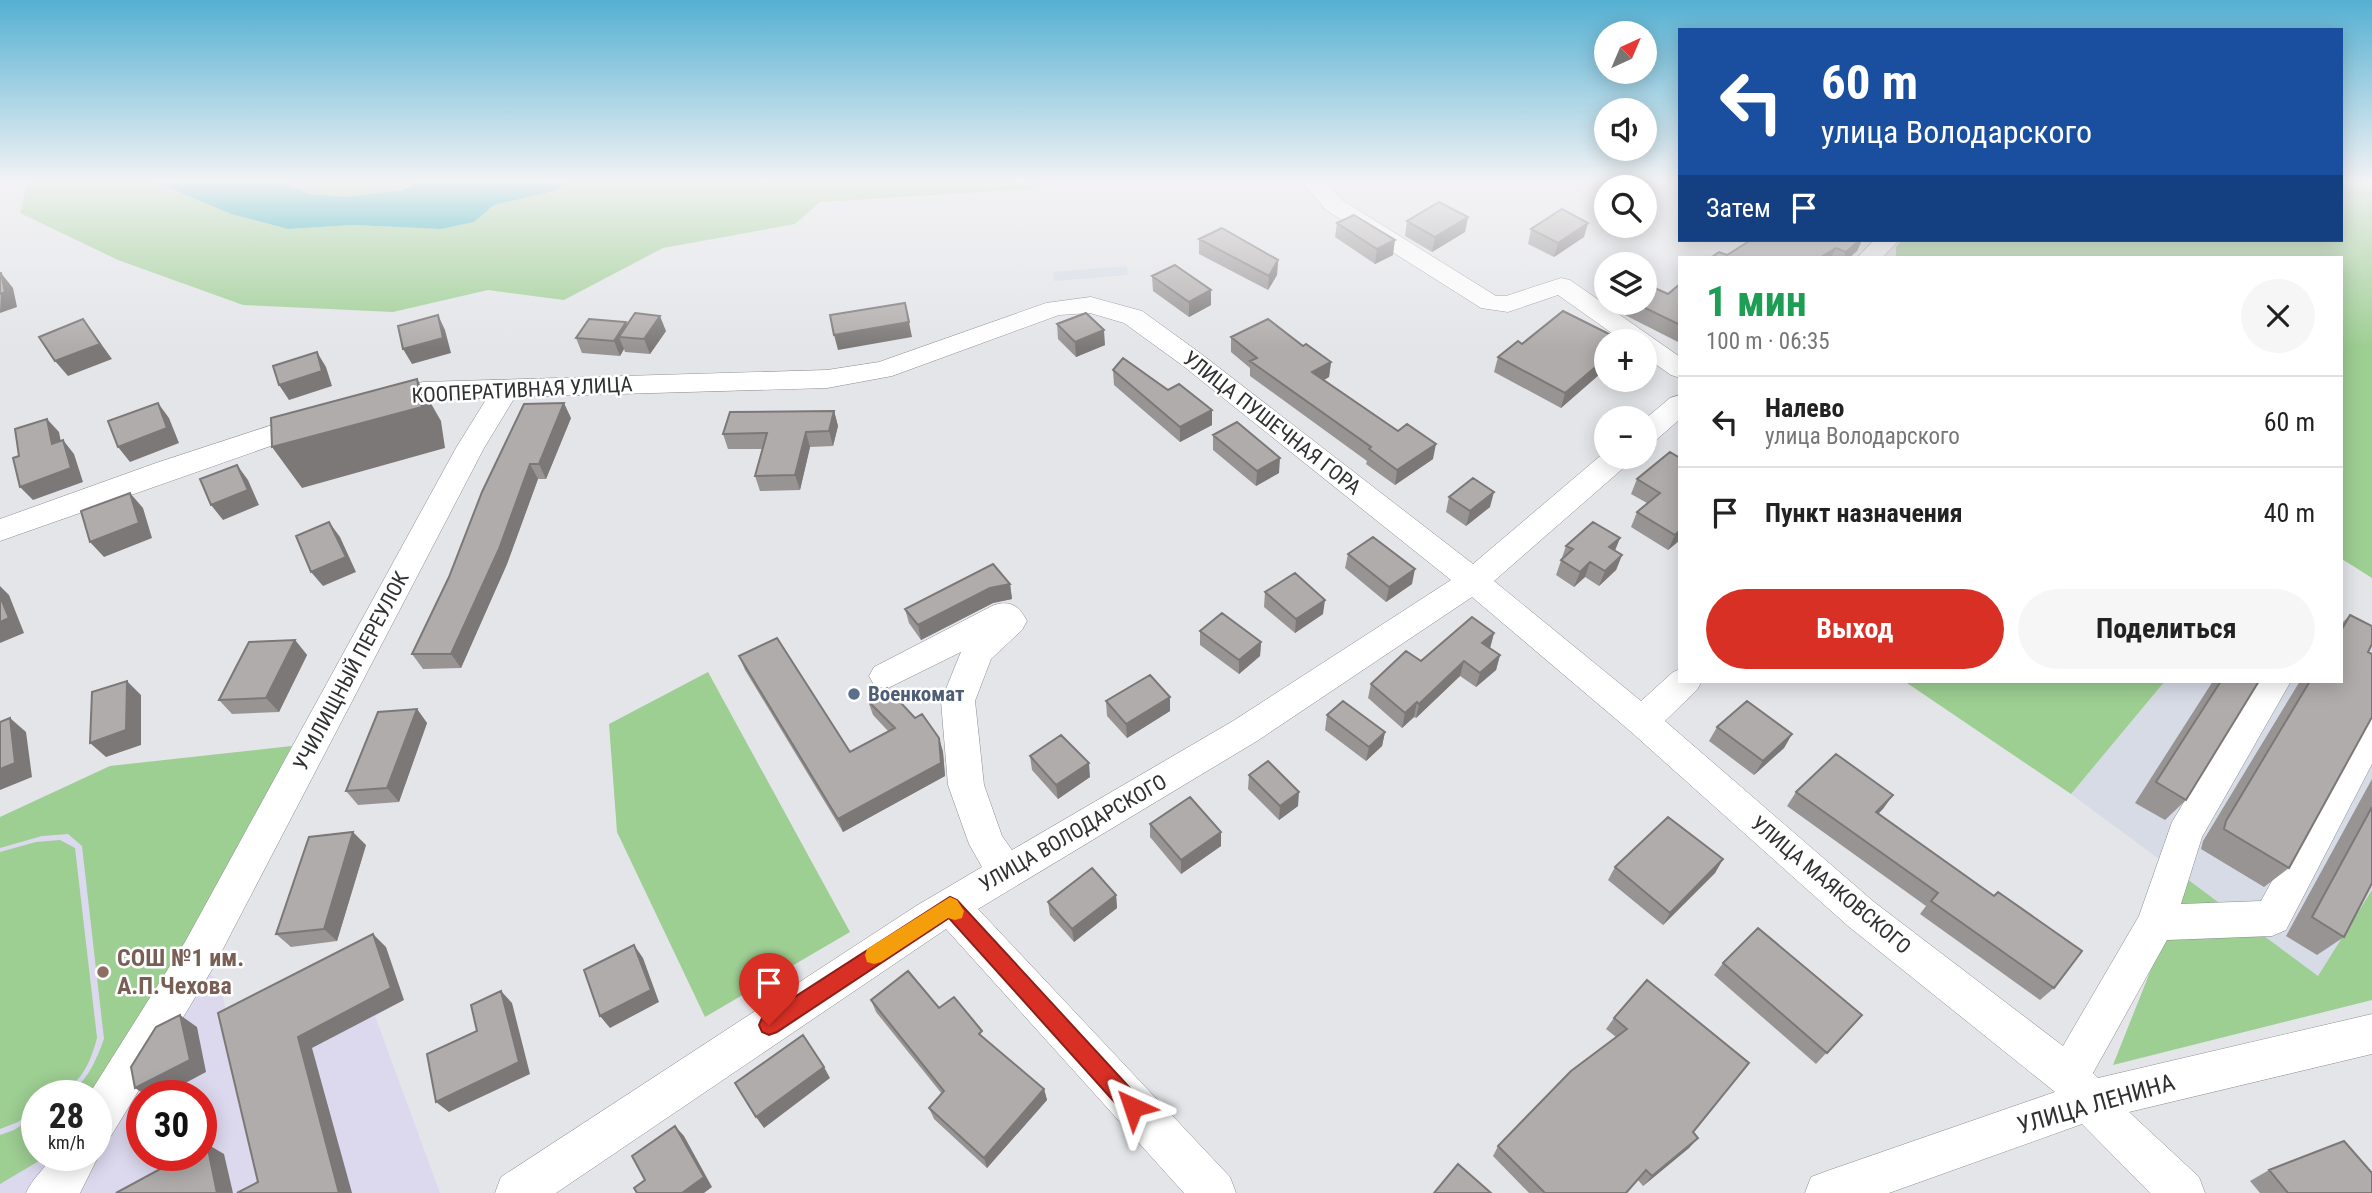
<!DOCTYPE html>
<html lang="ru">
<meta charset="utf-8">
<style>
:root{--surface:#fff;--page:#f6f6f6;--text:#222;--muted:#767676;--line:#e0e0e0;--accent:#d93025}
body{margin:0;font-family:"Roboto Condensed",sans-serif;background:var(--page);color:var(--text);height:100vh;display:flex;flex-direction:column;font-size:26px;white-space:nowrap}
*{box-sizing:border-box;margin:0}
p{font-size:23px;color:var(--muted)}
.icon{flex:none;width:38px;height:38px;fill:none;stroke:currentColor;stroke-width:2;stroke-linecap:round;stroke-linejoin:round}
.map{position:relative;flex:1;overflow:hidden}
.panel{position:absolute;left:1678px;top:256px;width:665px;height:427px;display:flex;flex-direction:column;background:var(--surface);border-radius:0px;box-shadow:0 4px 18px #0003}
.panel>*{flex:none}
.guide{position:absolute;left:1678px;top:28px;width:665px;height:214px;border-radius:0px;box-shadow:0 4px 18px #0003;background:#1a4fa0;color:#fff;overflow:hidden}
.needle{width:46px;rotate:44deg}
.controls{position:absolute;left:1594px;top:21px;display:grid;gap:14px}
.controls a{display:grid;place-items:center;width:63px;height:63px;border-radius:50%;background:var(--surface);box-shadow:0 4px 18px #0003;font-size:35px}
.speed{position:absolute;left:21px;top:1080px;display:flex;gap:14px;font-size:35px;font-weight:700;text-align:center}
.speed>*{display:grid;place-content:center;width:91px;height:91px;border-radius:50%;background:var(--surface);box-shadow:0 4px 18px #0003;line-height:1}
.speed small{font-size:18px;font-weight:400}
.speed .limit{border:10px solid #d22;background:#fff;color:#111}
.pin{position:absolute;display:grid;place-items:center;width:60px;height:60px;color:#fff;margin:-72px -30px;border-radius:50% 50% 50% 0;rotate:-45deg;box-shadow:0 0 7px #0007}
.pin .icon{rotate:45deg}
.me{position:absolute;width:77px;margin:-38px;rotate:318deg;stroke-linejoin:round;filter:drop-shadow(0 0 5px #0008)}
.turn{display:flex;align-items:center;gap:24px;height:147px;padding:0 28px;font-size:32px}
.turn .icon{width:91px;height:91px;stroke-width:2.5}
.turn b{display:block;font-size:49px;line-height:60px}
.then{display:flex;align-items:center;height:66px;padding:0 28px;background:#0003;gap:14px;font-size:26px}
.round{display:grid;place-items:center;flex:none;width:74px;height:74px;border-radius:37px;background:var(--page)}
.summary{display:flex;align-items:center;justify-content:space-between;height:119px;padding:0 28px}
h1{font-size:42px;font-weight:700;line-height:52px;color:#1e9e55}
.primary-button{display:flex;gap:14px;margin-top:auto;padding:14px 28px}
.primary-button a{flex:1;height:80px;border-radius:42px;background:var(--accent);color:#fff;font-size:28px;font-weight:700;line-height:80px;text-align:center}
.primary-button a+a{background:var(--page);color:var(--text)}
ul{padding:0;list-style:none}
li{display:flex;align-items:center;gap:21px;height:91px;padding:0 28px;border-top:2px solid var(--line)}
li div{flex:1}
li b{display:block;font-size:26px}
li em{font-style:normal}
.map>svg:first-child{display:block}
</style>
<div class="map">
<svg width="2372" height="1193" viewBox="0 0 2372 1193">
<rect width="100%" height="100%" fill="#e4e5e9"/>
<path fill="#d7dbe6" d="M1127,266L1128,275L1054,281L1053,272Z
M2342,629L2372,645V890L2319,977L2071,794L2165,681H2342Z"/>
<path fill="#dcd8ee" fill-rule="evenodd" d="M292,746L186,945L193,964L219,980L226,1011L386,947L404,1000L375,1016L440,1193H0V817L110,766ZM37,1096H96V1155H37ZM142,1096H201V1155H142Z"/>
<path fill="#9dce92" d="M28,181H153L231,214L288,229L353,225L441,229L474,222L494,205L555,191L567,181H1051L1030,189L820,202L795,224L663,248L564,300L488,290L393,312L243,305L118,260L20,213Z
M280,181H421C389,197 346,201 311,194C301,192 290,186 280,181Z
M2342,181H2372V578L2342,559V257H1896V247L1902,240H2342Z
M708,672L850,932L705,1017L617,832L609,724Z
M1904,681H2165L2071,794Z
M292,746L186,945L96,1095H67C87,1082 96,1061 104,1039L82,846L68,834L42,836L0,848V817L110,766Z
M60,840L75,848L97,1038C88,1072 74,1096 37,1096V1109L18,1122L0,1129V852L36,842Z
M2187,879L2318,976L2372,890V1000L2113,1065Z
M37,1115V1155H49L0,1184V1135L14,1130Z"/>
<path fill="#18a9b1" d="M153,181H280L309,194L345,197L402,190L421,181H567L555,191L494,205L474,222L441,229L353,225L288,229L231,214Z"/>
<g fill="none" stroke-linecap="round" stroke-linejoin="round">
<g stroke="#8a8c90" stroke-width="1">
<path id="minor" d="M1302,181H1326L1342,200L1496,296H1506L1561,278L1570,280L1680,357V378L1671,375L1645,357V341H1623L1558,295L1508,312L1481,308L1326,210Z
M1874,240H1899L1883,257H1858Z
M1091,297L1142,311L1200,353L1473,564L1606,451V457H1632L1628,464L1494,581L1641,701L1673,672L1680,669V681H1702L1697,690L1665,721L1874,902L2063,1046L2139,916L2172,822L2257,681H2291L2202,837L2181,904L2261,901L2360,721L2372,717V764L2286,930L2272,936L2167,940L2093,1073L2098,1078L2372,1014V1054L2129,1112L2199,1177L2205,1193H2150L2082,1124L1889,1193H1805L1811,1177L1827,1171L2055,1092L1848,926L1630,731L1472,597L1257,741L978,909L1230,1177L1236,1193H1184L946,929L556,1193H495L501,1177L916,906L982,867L969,844L948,785L941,701L961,652L886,689L874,685L869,676L874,667L994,605C1011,600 1019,606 1027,621L1022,630L991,659L975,701L984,785L1002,836L1012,850L1233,721L1451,580L1182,365L1124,323L1090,313L1059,315L892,376L827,388L515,397L484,448L213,968L111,1136L96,1142V1096H88L185,942L456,448L487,398L423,400L382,409L372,406L368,400L372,394L423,382L827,370L879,362L1046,303Z
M1680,395V419L1655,441L1645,443V419L1670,398Z
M312,412L322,414L326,421L322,428L0,541V519L156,463Z
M96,1149L99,1155L80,1193H26C33,1177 44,1170 53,1155H96Z"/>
</g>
<use href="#minor" fill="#fff" fill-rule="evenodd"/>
</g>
<path fill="#989494" d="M1468,217L1465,232L1432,252L1405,236L1407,221Z
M1337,223L1393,255L1375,264L1335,237Z
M1531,229L1584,237L1554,257L1528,244Z
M1199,239L1278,260L1277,275L1268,290L1199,254Z
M1862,240L1857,251L1850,257H1712Z
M1152,276L1211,305L1189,317L1153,291Z
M1680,284V343L1623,314L1626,303H1645L1668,294Z
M626,322L627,324L666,331L650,354L625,352L624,349L620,356L582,353L576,338Z
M1057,324L1105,345L1076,357L1058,339Z
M1231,337L1303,346L1331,362L1329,377L1324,380L1433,459L1395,485L1366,464L1367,461L1250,376V368L1231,352Z
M1606,341V375L1601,373L1561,408L1494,372L1498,357Z
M1113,370L1168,390L1212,410V425L1180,442L1114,385Z
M834,411L838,426L833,446L810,447L800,490L760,491L755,476L762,449H728L723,434Z
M571,418L546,479H538L507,564L461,668L423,669L412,654L449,577L482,492Z
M1213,435L1279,473L1256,486L1213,450Z
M1680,458V540L1668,550L1631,527L1637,512L1647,503L1631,494L1637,479Z
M1449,497L1490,507L1466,526L1446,512Z
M1620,538L1615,551L1622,555L1616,570L1599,586L1585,577L1574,587L1556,575L1566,546Z
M1348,554L1412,584L1386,602L1345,568Z
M1010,584L1012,599L993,603L921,640L909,623L905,609Z
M1265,592L1323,614L1295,633L1264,607Z
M2350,615L2372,626V644L2368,652L2372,654V717L2289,868L2264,887L2201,849L2203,841L2300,681H2342V623Z
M1200,631L1261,642L1260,656L1239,674L1200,645Z
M1494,633L1490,648L1500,655L1496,670L1476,687L1460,676L1416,718L1414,717L1402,728L1368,698L1371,684L1421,661Z
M295,640L307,655L279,712L232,714L219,700Z
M739,656L850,752L889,732L873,715L868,701L915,718L939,738L943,752L945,776L843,832L745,670Z
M2213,681H2259L2186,800L2165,820L2135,803Z
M1106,701L1170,711L1127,738L1107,716Z
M417,709L427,723L399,802L358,805L346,791Z
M1327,715L1385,732L1382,746L1366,761L1325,730Z
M1717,727L1792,734L1784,748L1754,775L1709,741Z
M1030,756L1090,777L1058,799L1032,770Z
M1249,775L1298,806L1279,820L1248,789Z
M2372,779V883L2344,937L2317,955L2286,936Z
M1796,792L1893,795L1878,814L2054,988L2040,1000L1920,914L1926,906L1787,806Z
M1150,824L1221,832V846L1181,874L1150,837Z
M366,845L337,941L291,947L276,934Z
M1723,859L1715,873L1663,925L1608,880L1615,867Z
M1116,895L1117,908L1074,942L1050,915L1048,902Z
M1723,963L1862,1015L1816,1064L1714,975Z
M1647,980L1693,1132L1698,1138L1689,1148L1643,1186L1638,1180L1626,1193H1529L1493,1156L1498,1146L1616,1037L1606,1029L1614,1018Z
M871,1000L939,1008L985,1039L1044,1089L1047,1100L987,1168L934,1119L929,1108L942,1094L876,1012Z
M2269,1170L2372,1193H2260L2250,1181Z"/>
<path fill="#7c7878" d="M1468,217L1465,232L1432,252L1435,237Z
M1588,223L1584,237L1554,257L1558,243Z
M1395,240L1393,255L1375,264L1377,249Z
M1860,240H1862L1857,251L1850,257H1844L1846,252Z
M1836,248L1831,257H1821Z
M1278,260L1277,275L1268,290L1269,276Z
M1,273L13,288L17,307L0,313Z
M1211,290V305L1189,317V302Z
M438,315L445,330L451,353L412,364L403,349Z
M660,316L666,331L650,354L644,339Z
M83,319L112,359L68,376L55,361Z
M626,322L632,337H619L624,349L620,356L614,341Z
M909,322L912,337L838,350L834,335Z
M1104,330L1105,345L1076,357L1075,342Z
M317,352L326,367L332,386L289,400L279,385Z
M1606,358L1601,373L1561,408L1565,393Z
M1331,362L1329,377L1311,387L1312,372Z
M417,379L441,421L445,448L302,488L272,447Z
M158,403L169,418L179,443L130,462L118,447Z
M564,403L571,418L546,479L539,464Z
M1212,410V425L1180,442V427Z
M834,411L838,426L833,446L829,431Z
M47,419L59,432L64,458L52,444Z
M806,432L810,447L800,490L795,475Z
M63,440L74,454L83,482L33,500L20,487Z
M1436,444L1433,459L1395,485L1397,470Z
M1280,458L1279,473L1256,486L1257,471Z
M530,464L538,479L507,564L461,668L451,654Z
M237,465L248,480L259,505L223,520L211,505Z
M1494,492L1490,507L1466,526L1470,511Z
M130,493L143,508L152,538L104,557L90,542Z
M329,522L340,537L356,572L323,586L311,572Z
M1680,530V540L1668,550L1675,535Z
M1620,538L1614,552L1609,547Z
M1622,555L1616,570L1599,586L1605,571Z
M1590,562L1585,577L1574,587L1580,572Z
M1415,569L1412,584L1386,602L1389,587Z
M1010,584L1012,599L993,603L921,640L918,625L990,588Z
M0,586L9,595L24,633L0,643Z
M1325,600L1323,614L1295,633L1296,619Z
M1494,633L1490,648L1478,658L1482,643Z
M295,640L307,655L279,712L266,698Z
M1261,642L1260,656L1239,674V660Z
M1500,655L1496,670L1476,687L1480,673Z
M1464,661L1460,676L1416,718L1419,704Z
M127,681L141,695V745L106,757L90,743Z
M1170,697V711L1127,738L1126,724Z
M1417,702L1414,717L1402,728L1405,713Z
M417,709L427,723L399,802L387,788Z
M10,718L26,732L32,777L0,790V769Z
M1385,732L1382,746L1366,761L1369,747Z
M1792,734L1784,748L1754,775L1763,761Z
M939,738L943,752L945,776L843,832L838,819Z
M1089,763L1090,777L1058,799L1056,785Z
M1299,792L1298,806L1279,820L1280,806Z
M1893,795L1883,809L1866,826L1876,812Z
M353,832L366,845L337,941L324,929Z
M1221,832V846L1181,874V860Z
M1723,859L1715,873L1663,925L1670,913Z
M1116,895L1117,908L1074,942L1072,929Z
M373,934L386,947L404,1000L312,1048L352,1193H339L298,1037Z
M634,945L643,958L659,1002L610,1028L600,1016Z
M501,991L512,1003L530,1074L449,1112L436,1102Z
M180,1015L197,1027L206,1072L161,1096H147L135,1088Z
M824,1067L830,1078L764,1128L756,1117Z
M1044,1089L1047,1100L987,1168L984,1158Z
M675,1126L684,1136L712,1187L704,1193H682Z
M1698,1138L1689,1148L1643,1186L1652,1176Z
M207,1144L224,1154L233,1193H217Z"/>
<path fill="#b1acac" stroke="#7c7878" stroke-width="2" d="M1439,202L1468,217L1435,237L1407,221Z
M1562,209L1588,223L1558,243L1531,229Z
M1354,215L1395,240L1377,249L1337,223Z
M1222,228L1278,260L1269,276L1199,239Z
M1751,240H1860L1846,252L1836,248L1821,257H1712L1719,252L1727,255Z
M1175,265L1211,290L1189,302L1152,276Z
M0,273H1L5,292L0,294Z
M1646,284L1668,294L1680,284V325L1635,303H1645Z
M905,303L909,322L834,335L830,315Z
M1563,311L1623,341H1606V358L1565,393L1498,357L1518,341L1522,344Z
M635,313L660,316L644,339L619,337Z
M1086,313L1104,330L1075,342L1057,324Z
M438,315L443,338L403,349L398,326Z
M83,319L100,344L55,361L39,337Z
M589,319L626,322L614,341L576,338Z
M1268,319L1303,346L1306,344L1331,362L1312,372L1398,431L1407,424L1436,444L1397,470L1369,449L1371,447L1250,361L1257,358L1231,337Z
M317,352L322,371L279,385L273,366Z
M1123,358L1168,390L1179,384L1212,410L1180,427L1113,370Z
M417,379L422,407L272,447L271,418Z
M158,403L167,428L118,447L108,421Z
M564,403L539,464H530L499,549L451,654H412L449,577L482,492L524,404Z
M834,411L829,431L806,432L795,475L755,476L767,433L723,434L730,412Z
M47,419L52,444L63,440L71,468L20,487L13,458L19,456L15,429Z
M1237,422L1280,458L1257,471L1213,435Z
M1670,452L1680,458V530L1675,535L1637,512L1660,493L1637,479Z
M237,465L248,490L211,505L200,479Z
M1473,478L1494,492L1470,511L1449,497Z
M130,493L139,523L90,542L81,511Z
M329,522L346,557L311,572L296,536Z
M1593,522L1620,538L1609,547L1622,555L1605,571L1590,562L1580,572L1561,560L1573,549L1566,546Z
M1373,537L1415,569L1389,587L1348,554Z
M993,564L1010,584L990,588L918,625L905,609Z
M1295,573L1325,600L1296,619L1265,592Z
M0,596L9,618L0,622Z
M1222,613L1261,642L1239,660L1200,631Z
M2350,615L2372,626V644L2368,652L2372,654V717L2289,868L2224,829L2226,821L2310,681H2342V629Z
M1472,617L1494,633L1482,643L1500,655L1480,673L1464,661L1419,704L1417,702L1405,713L1371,684L1406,651L1421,661Z
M777,638L850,752L895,728L868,701L887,688L915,718L922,714L939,738L941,763L838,819L739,656Z
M295,640L266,698L219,700L249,642Z
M1150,675L1170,697L1126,724L1106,701Z
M127,681L126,730L90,743L92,692Z
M2221,681H2259L2186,800L2156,782Z
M1343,701L1385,732L1369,747L1327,715Z
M1747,701L1792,734L1763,761L1717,727Z
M417,709L387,788L346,791L378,712Z
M10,718L15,763L0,769V722Z
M1061,735L1089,763L1056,785L1030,756Z
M1836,754L1893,795L1876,812L1994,896L1998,892L2082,951L2054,988L1931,901L1938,893L1796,792Z
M1268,761L1299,792L1280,806L1249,775Z
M1190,797L1221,832L1181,860L1150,824Z
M2372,807V883L2344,937L2312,917Z
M1668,817L1723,859L1670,913L1615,867Z
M353,832L324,929L276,934L309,837Z
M1092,868L1116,895L1072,929L1048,902Z
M1758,928L1862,1015L1827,1053L1723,963Z
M373,934L391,988L298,1037L339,1193H237L258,1182L218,1013Z
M634,945L651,990L600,1016L584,970Z
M908,971L939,1008L954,997L982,1031L979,1034L1044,1089L984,1158L929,1108L944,1091L871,1000Z
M1647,980L1749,1063L1693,1132L1698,1138L1652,1176L1646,1170L1626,1193H1545L1498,1146L1571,1071L1627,1029L1614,1018Z
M501,991L519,1062L436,1102L427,1054L477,1031L471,1005Z
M180,1015L190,1060L135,1088L131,1067L156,1027Z
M803,1035L824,1067L756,1117L735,1083Z
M675,1126L704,1177L682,1193H637L634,1188L645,1180L632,1156Z
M2344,1141L2372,1173V1193H2288L2269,1170Z
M207,1144L217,1193H116L186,1155H201V1147Z
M1458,1164L1491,1193H1434Z"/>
<linearGradient id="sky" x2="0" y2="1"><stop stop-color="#55b0d2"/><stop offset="0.52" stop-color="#f3f3f5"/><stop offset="1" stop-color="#f3f3f5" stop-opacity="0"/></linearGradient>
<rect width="2372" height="348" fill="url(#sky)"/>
<path fill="#d93025" stroke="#8d1f18" stroke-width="2" d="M950,897L957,900L1141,1100L1144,1107L1141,1115L1133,1118L1126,1115L949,918L777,1032L769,1035L762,1032L759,1025L762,1018Z"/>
<path fill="#f59e0b" d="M950,897L957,900L964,911L962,918L955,920L948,918L881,962L874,964L867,962L865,955L867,949Z"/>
<circle fill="#5c6f8a" stroke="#fff" stroke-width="2.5" cx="854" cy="694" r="7"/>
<circle fill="#8d6e63" stroke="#fff" stroke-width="2.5" cx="103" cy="972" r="7"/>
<g text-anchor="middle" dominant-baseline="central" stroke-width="5" stroke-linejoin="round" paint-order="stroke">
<g font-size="21" fill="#303132" stroke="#fff">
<text transform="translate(522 390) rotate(-3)">КООПЕРАТИВНАЯ УЛИЦА</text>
<text transform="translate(1272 423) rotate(38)">УЛИЦА ПУШЕЧНАЯ ГОРА</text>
<text transform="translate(351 671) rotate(-62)">УЧИЛИЩНЫЙ ПЕРЕУЛОК</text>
<text transform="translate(1073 833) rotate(-30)">УЛИЦА ВОЛОДАРСКОГО</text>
<text transform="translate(1831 885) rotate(40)">УЛИЦА МАЯКОВСКОГО</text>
</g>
<g font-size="21" font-weight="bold" fill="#4e5e75" stroke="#fff" text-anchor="start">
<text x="868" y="694">Военкомат</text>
</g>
<g font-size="24" font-weight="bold" fill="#785e54" stroke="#fff" text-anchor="start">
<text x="117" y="958">СОШ №1 им.<tspan x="117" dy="28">А.П.Чехова</tspan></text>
</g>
<g font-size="24" fill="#303132" stroke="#fff">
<text transform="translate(2096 1104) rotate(-16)">УЛИЦА ЛЕНИНА</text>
</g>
</g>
</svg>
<div class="controls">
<a><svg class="needle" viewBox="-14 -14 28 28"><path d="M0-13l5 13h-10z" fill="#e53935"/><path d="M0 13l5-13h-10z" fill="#767676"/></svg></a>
<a><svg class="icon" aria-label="sound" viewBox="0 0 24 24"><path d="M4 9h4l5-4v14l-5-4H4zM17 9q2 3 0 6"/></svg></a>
<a><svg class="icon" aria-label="search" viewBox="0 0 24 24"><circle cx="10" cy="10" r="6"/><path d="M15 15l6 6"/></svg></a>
<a><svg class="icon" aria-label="layers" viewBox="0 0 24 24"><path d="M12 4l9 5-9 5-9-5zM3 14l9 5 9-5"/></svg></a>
<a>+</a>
<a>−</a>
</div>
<div class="speed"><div>28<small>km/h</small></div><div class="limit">30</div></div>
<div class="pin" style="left:769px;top:1025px;background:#d93025"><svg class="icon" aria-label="arrive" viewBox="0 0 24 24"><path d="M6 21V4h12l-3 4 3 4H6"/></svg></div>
<svg class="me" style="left:1133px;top:1107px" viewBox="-20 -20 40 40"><path d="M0-17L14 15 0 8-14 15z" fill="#d93025" stroke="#fff" stroke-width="4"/></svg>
<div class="guide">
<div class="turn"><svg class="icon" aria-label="left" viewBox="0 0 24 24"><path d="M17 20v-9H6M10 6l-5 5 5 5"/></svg><div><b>60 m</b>улица Володарского</div></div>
<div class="then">Затем<svg class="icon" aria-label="arrive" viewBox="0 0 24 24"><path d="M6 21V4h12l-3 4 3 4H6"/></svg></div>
</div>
<section class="panel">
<div class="summary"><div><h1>1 мин</h1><p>100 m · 06:35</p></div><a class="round"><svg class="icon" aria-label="close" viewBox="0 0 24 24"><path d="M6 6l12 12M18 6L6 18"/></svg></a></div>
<ul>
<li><svg class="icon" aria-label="left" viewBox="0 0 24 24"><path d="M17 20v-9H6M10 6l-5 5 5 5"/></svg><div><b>Налево</b><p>улица Володарского</p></div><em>60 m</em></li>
<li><svg class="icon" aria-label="arrive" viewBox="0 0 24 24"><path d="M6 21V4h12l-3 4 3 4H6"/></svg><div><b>Пункт назначения</b></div><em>40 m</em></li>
</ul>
<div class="primary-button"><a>Выход</a><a>Поделиться</a></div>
</section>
</div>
